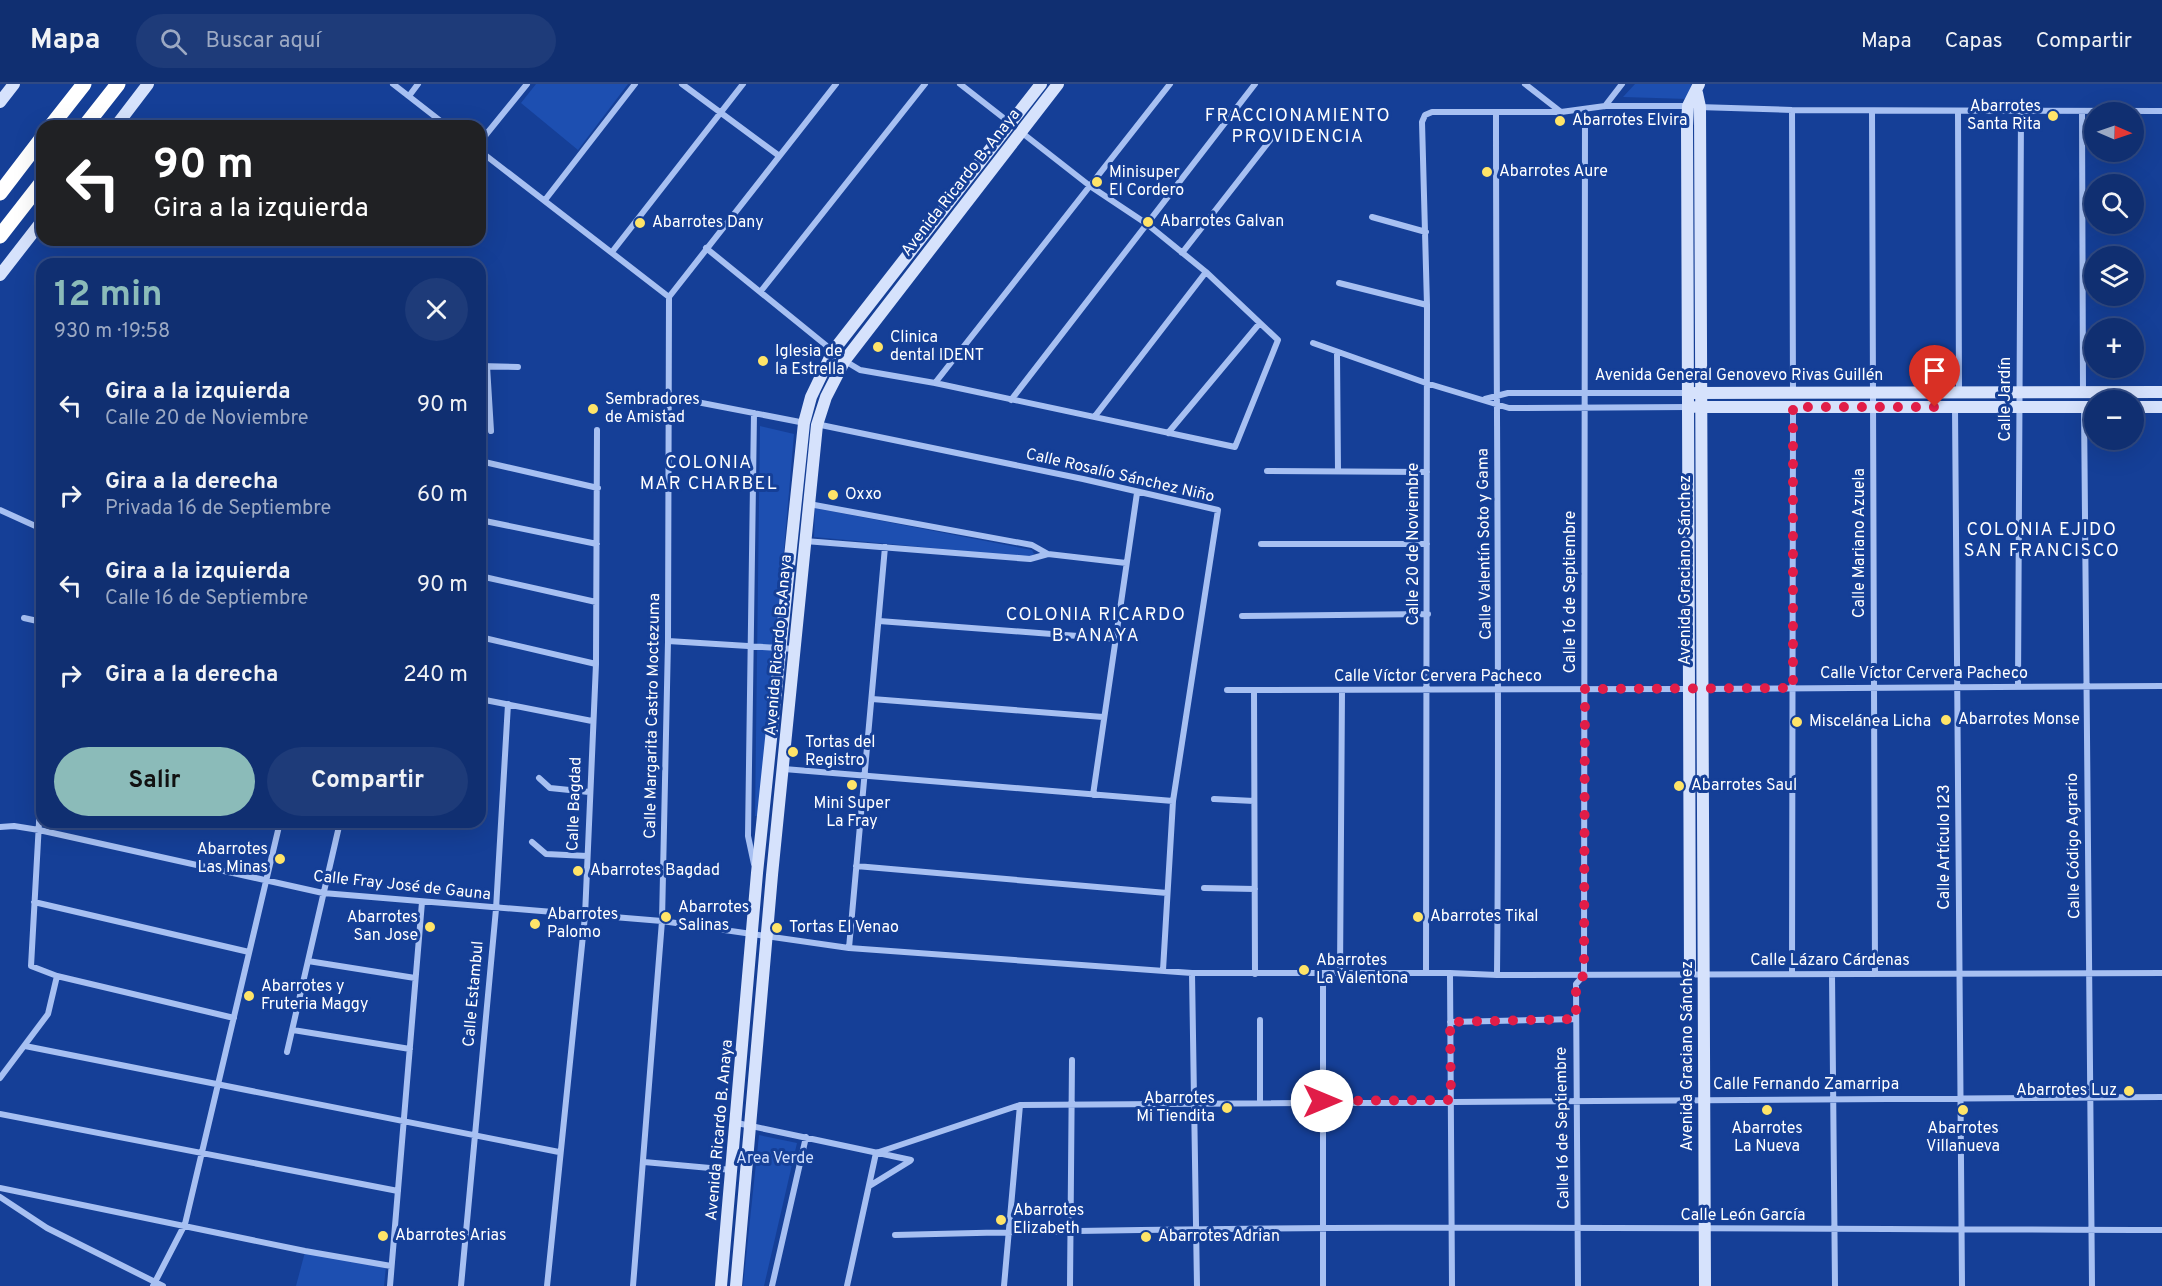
<!DOCTYPE html>
<html lang="es">
<meta charset="utf-8">
<style>
:root{--surface:#102f71;--page:#1e3b79;--text:#f1f3f6;--muted:#9ca9c3;--line:#304a84;--accent:#8bbbb9}
body{margin:0;font-family:Overpass,sans-serif;background:var(--page);color:var(--text);height:100vh;display:flex;flex-direction:column;font-size:22px;white-space:nowrap}
*{box-sizing:border-box;margin:0}
p{font-size:20px;color:var(--muted)}
.icon{flex:none;width:33px;height:33px;fill:none;stroke:currentColor;stroke-width:2;stroke-linecap:round;stroke-linejoin:round}
.map{position:relative;flex:1;overflow:hidden}
.panel{position:absolute;left:36px;top:174px;width:450px;height:570px;display:flex;flex-direction:column;background:var(--surface);border-radius:18px;box-shadow:0 6px 24px #0002,0 0 0 2px var(--line)}
.panel>*{flex:none}
.hud{position:absolute;left:36px;top:36px;width:450px;height:126px;border-radius:18px;box-shadow:0 6px 24px #0002,0 0 0 2px var(--line);background:#202124;color:#fff;overflow:hidden}
.needle{width:39px;rotate:92deg}
.controls{position:absolute;left:2084px;top:18px;display:grid;gap:12px}
.controls a{display:grid;place-items:center;width:60px;height:60px;border-radius:50%;background:var(--surface);box-shadow:0 6px 24px #0002,0 0 0 2px var(--line);font-size:30px}
.pin{position:absolute;display:grid;place-items:center;width:51px;height:51px;color:#fff;margin:-62px -26px;border-radius:50% 50% 50% 0;rotate:-45deg;box-shadow:0 0 6px #0007}
.pin .icon{rotate:45deg}
.me{position:absolute;width:66px;margin:-33px;rotate:90deg;stroke-linejoin:round;filter:drop-shadow(0 0 4px #0008)}
.turn{display:flex;align-items:center;gap:21px;height:126px;padding:0 18px;font-size:27px}
.turn .icon{width:78px;height:78px;stroke-width:2.5}
.turn b{display:block;font-size:42px;line-height:51px}
.round{display:grid;place-items:center;flex:none;width:63px;height:63px;border-radius:32px;background:var(--page)}
.head{display:flex;align-items:center;justify-content:space-between;height:102px;padding:0 18px}
h1{font-size:36px;font-weight:700;line-height:45px;color:var(--accent)}
.action{display:flex;gap:12px;margin-top:auto;padding:12px 18px}
.action a{flex:1;height:69px;border-radius:36px;background:var(--accent);color:#111;font-size:24px;font-weight:700;line-height:69px;text-align:center}
.action a+a{background:var(--page);color:var(--text)}
ul{padding:0;list-style:none}
li{display:flex;align-items:center;gap:18px;height:90px;padding:0 18px}
li div{flex:1}
li b{display:block;font-size:22px}
li em{font-style:normal}
header{display:flex;align-items:center;gap:36px;box-sizing:border-box;height:84px;padding:0 30px;background:var(--surface);border-bottom:2px solid var(--line)}
header strong{font-size:28px}
nav{display:flex;gap:33px;margin-inline-start:auto;font-size:21px}
.search{width:420px;height:54px;background:var(--page);display:flex;align-items:center;gap:15px;box-sizing:border-box;padding:0 21px;border-radius:33px;color:var(--muted);font-size:22px}
.map>svg:first-child{display:block}
</style>
<header>
<strong>Mapa</strong>
<div class="search"><svg class="icon" aria-label="search" viewBox="0 0 24 24"><circle cx="10" cy="10" r="6"/><path d="M15 15l6 6"/></svg>Buscar aquí</div>
<nav><a>Mapa</a><a>Capas</a><a>Compartir</a></nav>
</header>
<div class="map">
<svg width="2162" height="1202" viewBox="0 0 2162 1202">
<rect width="100%" height="100%" fill="#153f97"/>
<path fill="#1d4fb1" d="M536,0H628L578,66L521,19Z
M1635,0H1692L1688,15L1623,13Z
M760,342L794,350L761,732H755Z
M815,424L1032,466L1034,470L1030,473L814,453Z
M759,1051L797,1059L764,1202H743Z
M305,1168L386,1182L384,1202H296Z"/>
<g fill="none" stroke-linecap="round" stroke-linejoin="round">
<path stroke="#a7c0f2" stroke-width="6" d="M393,0L447,42
M682,0L778,71
M960,0L1010,39
M1525,0L1561,28
M409,12L418,0
M1605,22L1622,0
M1698,23L1792,26L2162,27
M1792,26L1793,308
M1872,27L1875,890
M1958,27L1959,308
M2082,28L2083,308
M1496,29C1496,316 1500,604 1497,891
M480,58L527,0
M480,67L669,213
M545,116L635,0
M1372,133L1426,148
M706,164L833,267
M612,168L743,0
M1182,169L1271,55
M1339,199L1427,221
M761,207L925,0
M1313,259L1426,299L1509,324L1689,323
M1337,269L1338,387
M845,277L860,286L935,299L1235,363L1278,256L1206,188L1147,140L1090,102L1021,48
M480,282L518,283
M487,282L491,347
M935,299L1170,0
M671,313L805,339
M1485,315L1508,309H1688
M1011,316L1255,0
M2084,323L2092,1202
M1955,324L1962,1202
M1095,332L1206,188
M816,340L1083,395L1218,426L1173,717L1163,886
M1168,349L1259,240
M480,377L598,404
M1267,387L1427,388
M809,420L1032,461L1048,470
M0,426L42,445
M480,436L597,460
M805,457L1030,475L1048,470L1126,479
M1261,460H1427
M480,492L596,518
M1242,532L1428,530
M24,534L42,538
M879,537L1117,555
M480,553L596,580
M668,557L795,565
M2018,603L2021,28
M1701,605L2162,602
M1227,606L1690,605
M1254,607L1255,890
M480,615L592,637
M872,615L1103,633
M42,685L31,882L57,892L234,934
M784,685L1173,717
M539,694L550,704L589,708
M1093,711L1137,409
M1214,715L1254,717
M0,743L14,742L39,746L323,809L662,837L849,864L1192,889H1450L1497,891L2162,889
M532,758L546,770L587,772
M754,780L748,752L754,329
M856,782L1167,809
M1204,804L1255,805
M34,818L249,868
M849,864L885,463
M308,877L415,894
M1192,889L1197,1202
M1323,889V1202
M1340,889L1342,607
M1426,889L1427,221L1422,38L1425,31L1432,28H1561L1605,22H1687
M1450,889L1452,1202
M1792,890L1793,323
M1832,890L1835,1202
M1450,938L1576,935
M293,946L410,965
M25,962L559,1068
M287,968L340,738
M0,994L48,930L57,892
M1260,1018V936
M0,1030L398,1107
M737,1039L911,1076
M644,1078L732,1086
M871,1101L910,1077
M0,1104L305,1167L391,1182
M0,1113L47,1144L163,1202
M895,1151C1317,1139 1740,1145 2162,1146
M153,1202L185,1140L280,738
M390,1202L422,818
M461,1202L496,825L508,620
M547,1202L585,832L596,580L597,346
M633,1202L662,837L668,557L669,213L836,0
M772,1202L806,1053
M847,1202L876,1069L1020,1021L2162,1013
M1004,1202L1020,1021
M1070,1202L1072,976
M1578,1202L1576,900L1584,891L1585,26"/>
<path stroke="#d6e2fc" stroke-width="12" d="M1697,9L1700,23L1705,1202
M0,18L14,0
M116,42L148,0
M0,191L42,137
M1695,309L2162,308
M1696,323H2094
M2133,323H2162
M1690,889L1687,42L1688,22L1699,0
M721,1202L757,789L804,339L811,313L833,267L1041,0
M736,1202L772,791L817,341L826,313L845,276L1058,0"/>
<path stroke="#fff" stroke-width="15" d="M51,42L84,0
M85,42L118,0
M0,109L42,54
M0,152L42,98"/>
</g>
<g fill="none" stroke-linecap="round" stroke-linejoin="round">
<path stroke="#e11d48" stroke-width="10" stroke-dasharray="0 18" d="M1322,1017L1451,1016L1450,938L1576,935V900L1584,891L1585,605L1793,604V323H1935"/>
</g>
<g fill="#ffe468" stroke="#153f97" stroke-width="2">
<circle cx="2053" cy="32" r="6"/>
<circle cx="1560" cy="37" r="6"/>
<circle cx="1487" cy="88" r="6"/>
<circle cx="1097" cy="98" r="6"/>
<circle cx="1148" cy="138" r="6"/>
<circle cx="640" cy="139" r="6"/>
<circle cx="878" cy="263" r="6"/>
<circle cx="763" cy="277" r="6"/>
<circle cx="593" cy="325" r="6"/>
<circle cx="833" cy="411" r="6"/>
<circle cx="1946" cy="636" r="6"/>
<circle cx="1797" cy="638" r="6"/>
<circle cx="793" cy="668" r="6"/>
<circle cx="852" cy="701" r="6"/>
<circle cx="1679" cy="702" r="6"/>
<circle cx="280" cy="775" r="6"/>
<circle cx="578" cy="787" r="6"/>
<circle cx="666" cy="833" r="6"/>
<circle cx="1418" cy="833" r="6"/>
<circle cx="535" cy="840" r="6"/>
<circle cx="430" cy="843" r="6"/>
<circle cx="777" cy="844" r="6"/>
<circle cx="1304" cy="886" r="6"/>
<circle cx="249" cy="912" r="6"/>
<circle cx="2129" cy="1007" r="6"/>
<circle cx="1227" cy="1024" r="6"/>
<circle cx="1767" cy="1026" r="6"/>
<circle cx="1963" cy="1026" r="6"/>
<circle cx="1001" cy="1136" r="6"/>
<circle cx="383" cy="1152" r="6"/>
<circle cx="1146" cy="1153" r="6"/>
</g>
<g text-anchor="middle" dominant-baseline="central" stroke-width="6" stroke-linejoin="round" paint-order="stroke">
<g font-size="16" fill="#fff" stroke="#153f97" text-anchor="start">
<text x="2041" y="23" text-anchor="end">Abarrotes<tspan x="2041" dy="18">Santa Rita</tspan></text>
<text x="1572" y="37">Abarrotes Elvira</text>
<text x="1499" y="88">Abarrotes Aure</text>
<text x="1109" y="89">Minisuper<tspan x="1109" dy="18">El Cordero</tspan></text>
<text x="1160" y="138">Abarrotes Galvan</text>
<text x="652" y="139">Abarrotes Dany</text>
<text x="890" y="254">Clinica<tspan x="890" dy="18">dental IDENT</tspan></text>
<text x="775" y="268">Iglesia de<tspan x="775" dy="18">la Estrella</tspan></text>
<text x="605" y="316">Sembradores<tspan x="605" dy="18">de Amistad</tspan></text>
<text x="845" y="411">Oxxo</text>
<text x="1958" y="636">Abarrotes Monse</text>
<text x="1809" y="638">Miscelánea Licha</text>
<text x="805" y="659">Tortas del<tspan x="805" dy="18">Registro</tspan></text>
<text x="1691" y="702">Abarrotes Saul</text>
<text x="852" y="720" text-anchor="middle">Mini Super<tspan x="852" dy="18">La Fray</tspan></text>
<text x="268" y="766" text-anchor="end">Abarrotes<tspan x="268" dy="18">Las Minas</tspan></text>
<text x="590" y="787">Abarrotes Bagdad</text>
<text x="678" y="824">Abarrotes<tspan x="678" dy="18">Salinas</tspan></text>
<text x="547" y="831">Abarrotes<tspan x="547" dy="18">Palomo</tspan></text>
<text x="1430" y="833">Abarrotes Tikal</text>
<text x="418" y="834" text-anchor="end">Abarrotes<tspan x="418" dy="18">San Jose</tspan></text>
<text x="789" y="844">Tortas El Venao</text>
<text x="1316" y="877">Abarrotes<tspan x="1316" dy="18">La Valentona</tspan></text>
<text x="261" y="903">Abarrotes y<tspan x="261" dy="18">Fruteria Maggy</tspan></text>
<text x="2117" y="1007" text-anchor="end">Abarrotes Luz</text>
<text x="1215" y="1015" text-anchor="end">Abarrotes<tspan x="1215" dy="18">Mi Tiendita</tspan></text>
<text x="1767" y="1045" text-anchor="middle">Abarrotes<tspan x="1767" dy="18">La Nueva</tspan></text>
<text x="1963" y="1045" text-anchor="middle">Abarrotes<tspan x="1963" dy="18">Villanueva</tspan></text>
<text x="1013" y="1127">Abarrotes<tspan x="1013" dy="18">Elizabeth</tspan></text>
<text x="395" y="1152">Abarrotes Arias</text>
<text x="1158" y="1153">Abarrotes Adrian</text>
</g>
<g font-size="16" fill="#fff" stroke="#153f97">
<text transform="translate(961 99) rotate(-52)">Avenida Ricardo B. Anaya</text>
<text x="1739" y="292">Avenida General Genovevo Rivas Guillén</text>
<text transform="translate(2006 315) rotate(-90)">Calle Jardín</text>
<text transform="translate(1120 392) rotate(13)">Calle Rosalío Sánchez Niño</text>
<text transform="translate(1860 459) rotate(-90)">Calle Mariano Azuela</text>
<text transform="translate(1414 460) rotate(-90)">Calle 20 de Noviembre</text>
<text transform="translate(1485 460) rotate(-91)">Calle Valentín Soto y Gama</text>
<text transform="translate(1686 486) rotate(-90)">Avenida Graciano Sánchez</text>
<text transform="translate(1571 508) rotate(-90)">Calle 16 de Septiembre</text>
<text transform="translate(779 561) rotate(-85)">Avenida Ricardo B. Anaya</text>
<text x="1924" y="590">Calle Víctor Cervera Pacheco</text>
<text x="1438" y="593">Calle Víctor Cervera Pacheco</text>
<text transform="translate(653 632) rotate(-89)">Calle Margarita Castro Moctezuma</text>
<text transform="translate(575 720) rotate(-88)">Calle Bagdad</text>
<text transform="translate(2074 762) rotate(-91)">Calle Código Agrario</text>
<text transform="translate(1945 763) rotate(-90)">Calle Artículo 123</text>
<text transform="translate(402 802) rotate(6)">Calle Fray José de Gauna</text>
<text x="1830" y="877">Calle Lázaro Cárdenas</text>
<text transform="translate(474 910) rotate(-85)">Calle Estambul</text>
<text transform="translate(1688 972) rotate(-90)">Avenida Graciano Sánchez</text>
<text x="1806" y="1001">Calle Fernando Zamarripa</text>
<text transform="translate(1563 1044) rotate(-91)">Calle 16 de Septiembre</text>
<text transform="translate(720 1046) rotate(-85)">Avenida Ricardo B. Anaya</text>
<text x="1743" y="1132">Calle León García</text>
</g>
<g font-size="16" fill="#cfdefc" stroke="#153f97">
<text x="775" y="1075">Area Verde</text>
</g>
<g font-size="18" letter-spacing="1.5" fill="#fff" stroke="#153f97">
<text x="1298" y="32">FRACCIONAMIENTO<tspan x="1298" dy="21">PROVIDENCIA</tspan></text>
<text x="709" y="379">COLONIA<tspan x="709" dy="21">MAR CHARBEL</tspan></text>
<text x="2042" y="446">COLONIA EJIDO<tspan x="2042" dy="21">SAN FRANCISCO</tspan></text>
<text x="1096" y="531">COLONIA RICARDO<tspan x="1096" dy="21">B. ANAYA</tspan></text>
</g>
</g>
</svg>
<div class="controls">
<a><svg class="needle" viewBox="-14 -14 28 28"><path d="M0-13l5 13h-10z" fill="#e53935"/><path d="M0 13l5-13h-10z" fill="#9ca9c3"/></svg></a>
<a><svg class="icon" aria-label="search" viewBox="0 0 24 24"><circle cx="10" cy="10" r="6"/><path d="M15 15l6 6"/></svg></a>
<a><svg class="icon" aria-label="layers" viewBox="0 0 24 24"><path d="M12 4l9 5-9 5-9-5zM3 14l9 5 9-5"/></svg></a>
<a>+</a>
<a>−</a>
</div>
<div class="pin" style="left:1935px;top:323px;background:#d93025"><svg class="icon" aria-label="arrive" viewBox="0 0 24 24"><path d="M6 21V4h12l-3 4 3 4H6"/></svg></div>
<svg class="me" style="left:1322px;top:1017px" viewBox="-20 -20 40 40"><circle r="19" fill="#fff"/><path d="M0-13L10 11 0 6-10 11z" fill="#e11d48"/></svg>
<div class="hud">
<div class="turn"><svg class="icon" aria-label="left" viewBox="0 0 24 24"><path d="M17 20v-9H6M10 6l-5 5 5 5"/></svg><div><b>90 m</b>Gira a la izquierda</div></div>
</div>
<section class="panel">
<div class="head"><div><h1>12 min</h1><p>930 m · 19:58</p></div><a class="round"><svg class="icon" aria-label="close" viewBox="0 0 24 24"><path d="M6 6l12 12M18 6L6 18"/></svg></a></div>
<ul>
<li><svg class="icon" aria-label="left" viewBox="0 0 24 24"><path d="M17 20v-9H6M10 6l-5 5 5 5"/></svg><div><b>Gira a la izquierda</b><p>Calle 20 de Noviembre</p></div><em>90 m</em></li>
<li><svg class="icon" aria-label="right" viewBox="0 0 24 24"><path d="M7 20v-9h11M14 6l5 5-5 5"/></svg><div><b>Gira a la derecha</b><p>Privada 16 de Septiembre</p></div><em>60 m</em></li>
<li><svg class="icon" aria-label="left" viewBox="0 0 24 24"><path d="M17 20v-9H6M10 6l-5 5 5 5"/></svg><div><b>Gira a la izquierda</b><p>Calle 16 de Septiembre</p></div><em>90 m</em></li>
<li><svg class="icon" aria-label="right" viewBox="0 0 24 24"><path d="M7 20v-9h11M14 6l5 5-5 5"/></svg><div><b>Gira a la derecha</b></div><em>240 m</em></li>
</ul>
<div class="action"><a>Salir</a><a>Compartir</a></div>
</section>
</div>
